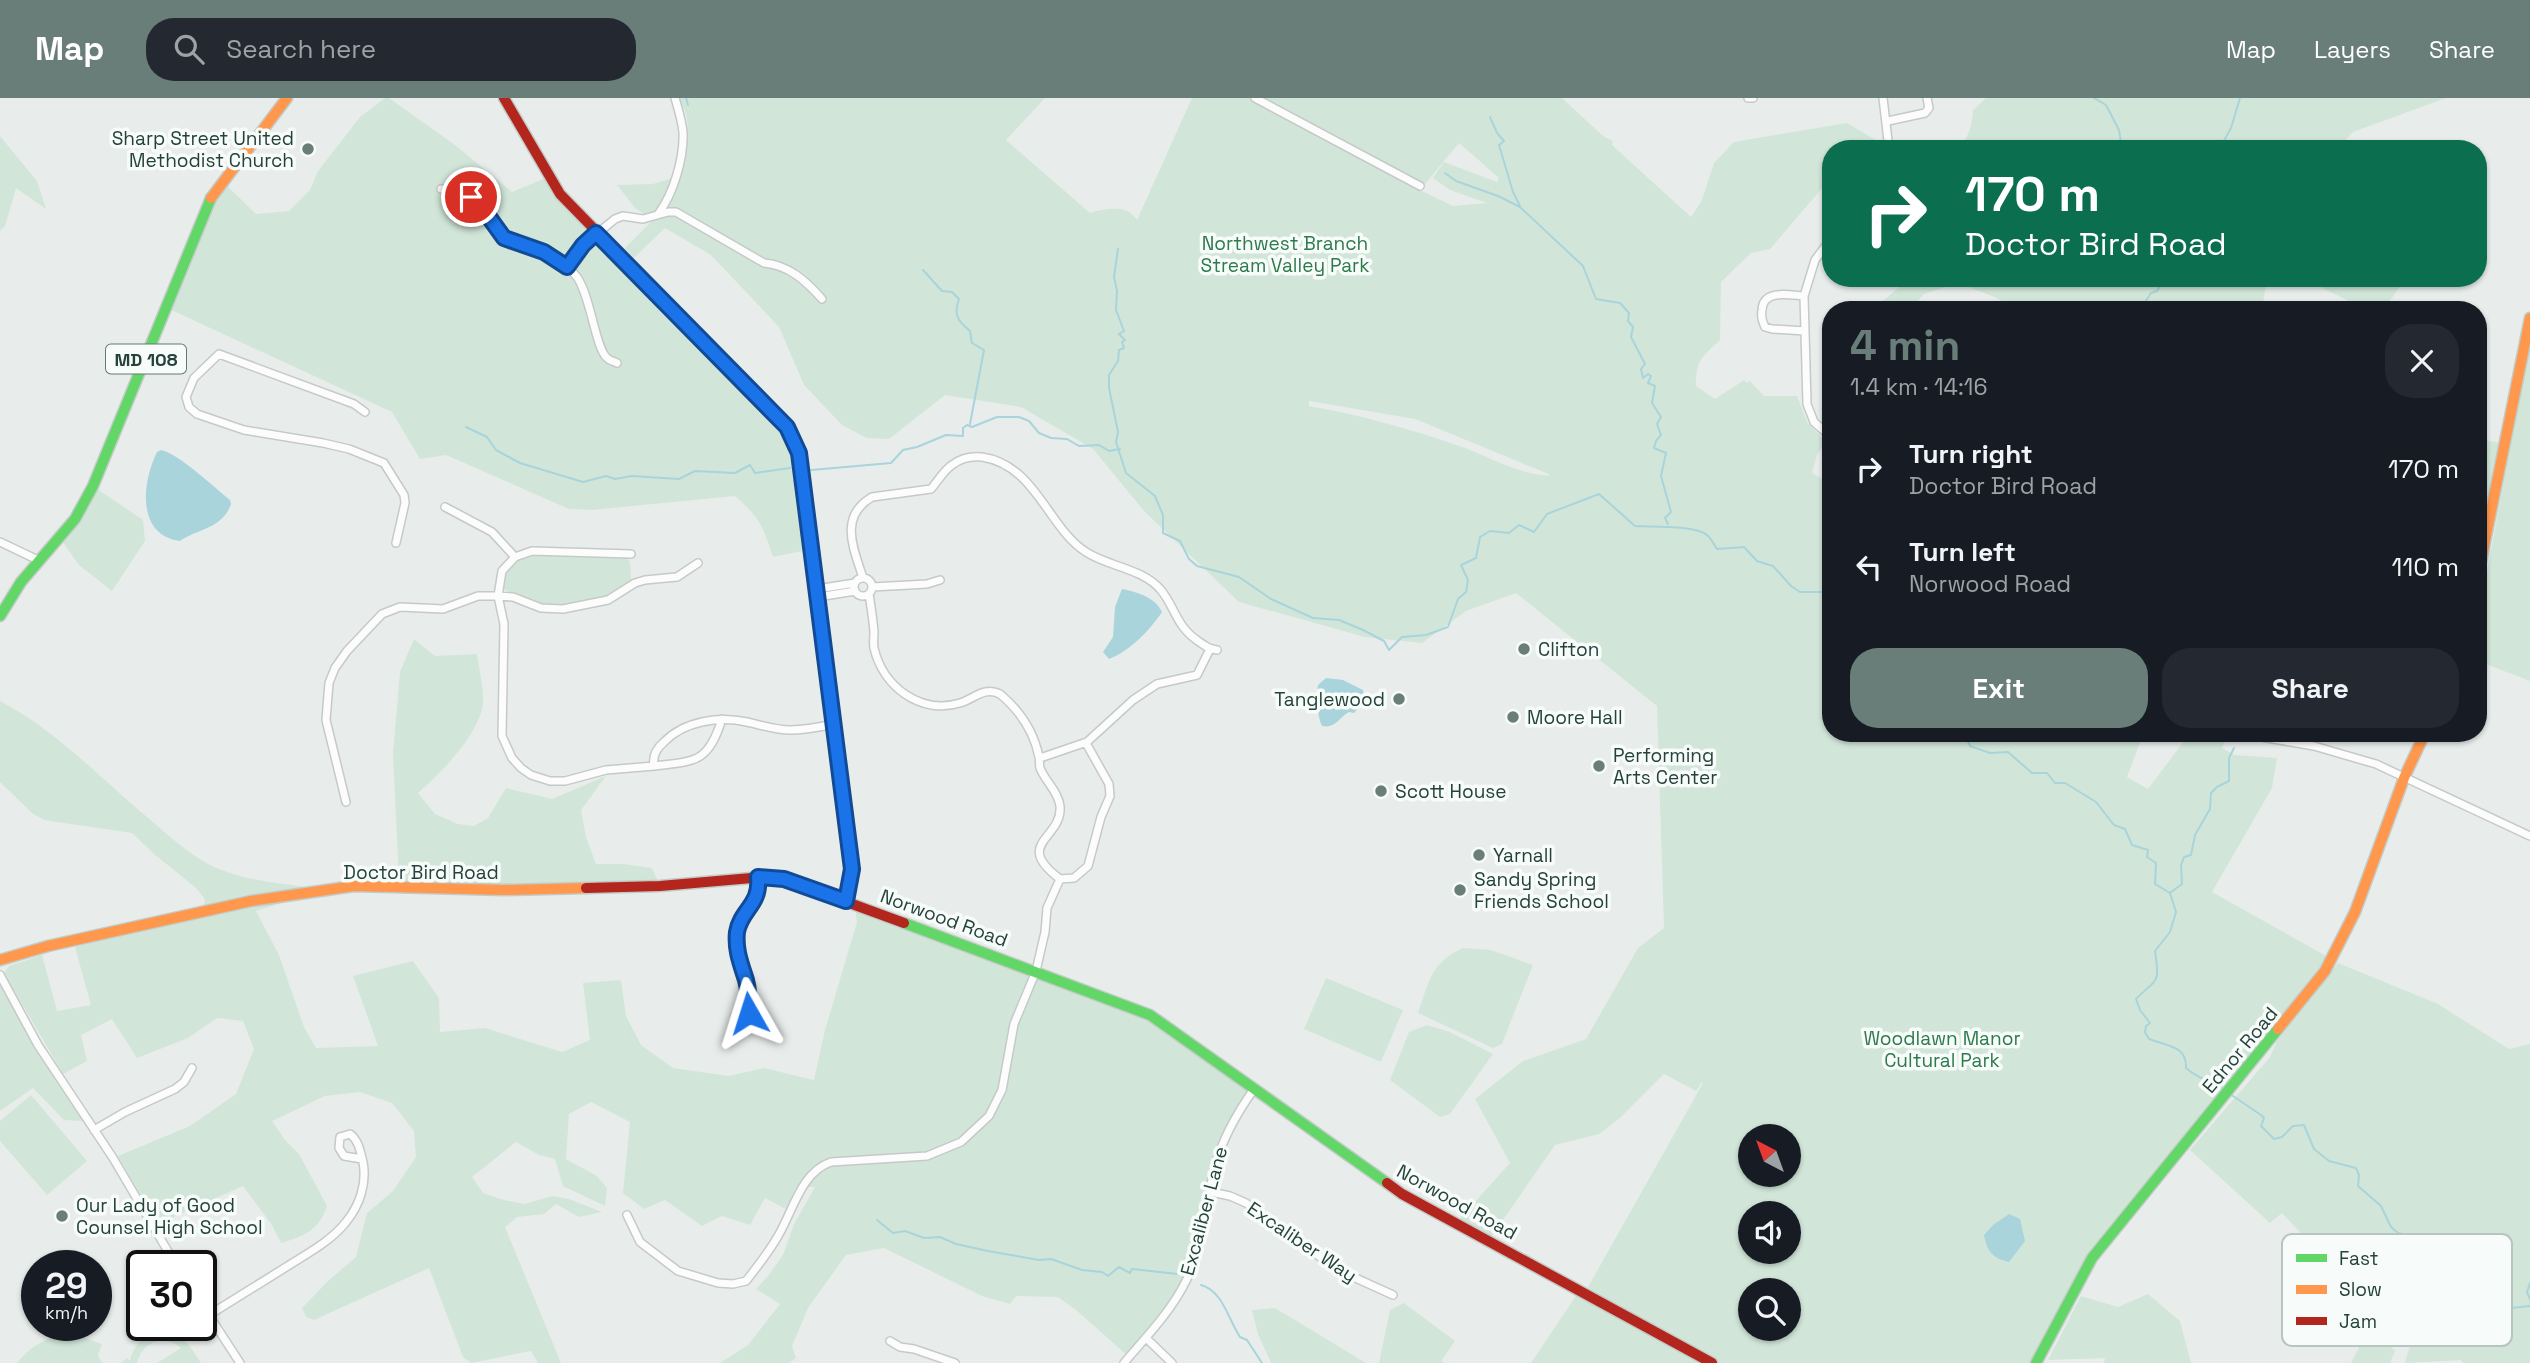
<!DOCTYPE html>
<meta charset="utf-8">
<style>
:root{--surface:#171b24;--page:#242831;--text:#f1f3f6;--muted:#9ea1a6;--accent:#697e78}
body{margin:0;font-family:"Space Grotesk",sans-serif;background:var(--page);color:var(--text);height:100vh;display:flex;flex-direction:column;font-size:26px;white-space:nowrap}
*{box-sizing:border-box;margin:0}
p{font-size:23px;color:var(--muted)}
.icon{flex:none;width:38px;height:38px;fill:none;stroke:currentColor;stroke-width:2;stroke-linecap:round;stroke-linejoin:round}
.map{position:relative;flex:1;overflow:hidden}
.sheet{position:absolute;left:1822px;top:203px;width:665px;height:441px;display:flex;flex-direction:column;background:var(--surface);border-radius:28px;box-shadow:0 2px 5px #0004}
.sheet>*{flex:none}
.banner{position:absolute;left:1822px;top:42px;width:665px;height:147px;border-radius:28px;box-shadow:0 2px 5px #0004;background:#0b6e4f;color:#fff;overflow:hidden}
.needle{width:46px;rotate:319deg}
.tools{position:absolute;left:1738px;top:1026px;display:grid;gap:14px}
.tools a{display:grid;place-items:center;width:63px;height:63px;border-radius:50%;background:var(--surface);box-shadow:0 2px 5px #0004;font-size:35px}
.speed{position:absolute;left:21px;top:1152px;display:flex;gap:14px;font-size:35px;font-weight:700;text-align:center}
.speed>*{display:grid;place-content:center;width:91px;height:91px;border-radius:50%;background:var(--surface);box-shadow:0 2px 5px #0004;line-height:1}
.speed small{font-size:18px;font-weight:400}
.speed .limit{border:4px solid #111;border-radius:10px;background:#fff;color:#111}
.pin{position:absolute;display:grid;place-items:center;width:60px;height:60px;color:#fff;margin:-30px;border:4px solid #fff;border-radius:50%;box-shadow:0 2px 7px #0007}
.me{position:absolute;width:77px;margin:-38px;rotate:354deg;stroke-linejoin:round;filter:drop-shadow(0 0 5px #0008)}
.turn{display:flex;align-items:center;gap:24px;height:147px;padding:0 28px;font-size:32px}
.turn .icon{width:91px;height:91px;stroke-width:2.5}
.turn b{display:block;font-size:49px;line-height:60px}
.round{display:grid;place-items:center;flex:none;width:74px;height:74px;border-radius:28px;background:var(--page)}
.head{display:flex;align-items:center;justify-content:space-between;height:119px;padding:0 28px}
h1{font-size:42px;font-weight:600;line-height:52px;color:var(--accent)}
.primary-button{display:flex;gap:14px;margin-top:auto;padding:14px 28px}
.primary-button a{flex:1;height:80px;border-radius:28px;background:var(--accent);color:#fff;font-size:28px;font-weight:600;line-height:80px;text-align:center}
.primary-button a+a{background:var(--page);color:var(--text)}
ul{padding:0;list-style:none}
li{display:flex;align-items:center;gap:21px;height:98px;padding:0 28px}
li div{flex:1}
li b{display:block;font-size:26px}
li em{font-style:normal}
header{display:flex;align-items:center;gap:42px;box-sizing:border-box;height:98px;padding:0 35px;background:var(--accent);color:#fff}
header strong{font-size:33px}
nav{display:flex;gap:38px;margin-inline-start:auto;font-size:24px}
.search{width:490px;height:63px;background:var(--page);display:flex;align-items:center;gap:18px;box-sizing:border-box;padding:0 24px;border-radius:28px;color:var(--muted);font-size:26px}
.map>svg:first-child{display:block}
</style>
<header>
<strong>Map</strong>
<div class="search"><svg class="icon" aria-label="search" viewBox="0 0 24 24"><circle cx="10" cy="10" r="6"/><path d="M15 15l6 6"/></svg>Search here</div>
<nav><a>Map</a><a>Layers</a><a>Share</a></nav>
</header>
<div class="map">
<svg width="2530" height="1265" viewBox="0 0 2530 1265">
<rect width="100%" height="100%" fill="#e8edeb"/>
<path fill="#d1e6d8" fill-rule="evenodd" d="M385,0H389L455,47L512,94L548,79L793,340L812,451L773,459C762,427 761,421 735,398L592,412L569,411L446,357L420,361L392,314L167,210L222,83L256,116L289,113L310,92L318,73L360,19Z
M678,0H1045L1006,42L1090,115C1105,111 1126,105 1137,122L1192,0H1562L1603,38L1613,43L1612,47L1691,119L1701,104L1714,65L1734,44L1847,25L1879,44L1878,51H1830V81L1770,151L1751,155L1721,184L1720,242C1701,260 1696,262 1696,288L1715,301L1744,282L1747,285L1750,283L1764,298H1797L1807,324L1826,344L1817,357L1812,375L1830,385V635H2125V641L2141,642L2127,679L2148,691L2190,635H2221L2227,638L2222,650L2234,657L2277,660L2272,690L2212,794L2328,859L2329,862L2112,1135L2035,1265H1712L1588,1193L1590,1190L1588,1189L1703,985H1701L1696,993L1664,976L1620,1020L1599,1036L1555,1047L1489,1142L1455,1126L1510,1065L1475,1001L1523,963L1586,941L1638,850L1664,830L1657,608L1516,495L1466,513L1422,545L1365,539L1239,504L1145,414L1093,351L1021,309L945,297L889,341L867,340L842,327L804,287L779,229L711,157L665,130L634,160L625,150L653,122L635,110L617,87L653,86L679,78C685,49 696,26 678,0ZM1459,45L1499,80L1497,84L1444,64L1433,80L1450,92L1487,105L1453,108L1420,92ZM1309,303L1415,321L1551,377C1528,380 1488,359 1465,350C1414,332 1362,317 1309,308ZM1750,1038H1788V1076H1750ZM1750,1115H1788V1153H1750ZM1750,1192H1788V1230H1750Z
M1986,0H2446L2353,34L2337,51H1955C1969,42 1972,28 1973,12Z
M0,38L37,83L46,111L16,90L5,128L0,133Z
M1909,180H2267L2262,212H2015L1997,200L1958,185L1924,196L1909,212H1879L1882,204Z
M2302,180H2406L2389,204L2365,211Z
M2530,243V583L2478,563V522Z
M2478,341L2506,346L2478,478Z
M93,388L143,422L145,443L112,493L79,467L60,440Z
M529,457L626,459L630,464L631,484L610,497L561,508L541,507L501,490C504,473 512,462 529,457Z
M414,541L435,558L477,556C479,571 483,586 483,601C484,632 440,676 418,695L435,716L458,726L474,728L488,720L506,690L552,701L606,678L581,712L586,739L596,766H624L652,770L660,788L484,791L399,783L393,656L400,574Z
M0,603C58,633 104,684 154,725C173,741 196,762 219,771C253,785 288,785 323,792L256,813L279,857L304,929L316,950L378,948L353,878L413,863L439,900L440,934L485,930L562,954L590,942L583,885L621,882L626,918L641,947L673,970L729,978L764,970L814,982L825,932L857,824L854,802L1150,917L1254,991L1223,1043L1186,1182L1129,1259L1076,1212L1058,1199L1016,1198L1010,1206L982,1198L884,1150L846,1157L808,1210L792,1248L796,1260L789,1265H720L748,1247L780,1206L756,1191L768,1178L783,1157L794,1126L815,1089H796L786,1111L765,1100L750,1127L722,1118L702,1128L665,1102L644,1111L623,1095L630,1024L591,1004L569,1016L566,1061L597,1078L607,1090L605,1108L563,1088L555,1061L539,1057L516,1044L472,1079L483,1095L504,1102L524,1106L553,1098L569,1101L602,1114L579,1119L556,1106L544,1116L517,1119L505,1129L561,1265H538L531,1253L471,1265L463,1259L429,1170L314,1222L306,1219L302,1210L328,1183L356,1159L367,1115L393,1093L416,1059L414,1033L392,1005L360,994L325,998L272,1023L285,1042L299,1056L327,1108C319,1133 304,1138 281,1145L272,1127L243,1088L158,1126L118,1058L190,1028L236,996L254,951L243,923L217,920L188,940L137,960L112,921L81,937L87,963L63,976L4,875L9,868L42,857L57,913L91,907L75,849L192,817L205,805L204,800L196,790L154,756L132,735L44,722L32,715L0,684Z
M1463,850L1491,852L1533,867L1502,946L1493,950L1418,915C1429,884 1430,865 1463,850Z
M2338,865L2438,906L2509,951L2530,946V1265H2463L2461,1262L2405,1265L2420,1211L2401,1199L2382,1238L2395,1253L2390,1265H2351L2396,1176L2312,1147L2282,1115L2270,1125L2190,1052L2270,959L2277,943Z
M1326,880L1403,912L1381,964L1304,931Z
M0,886L11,898L84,1023L64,1022L33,990L0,1013Z
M1427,927L1450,934L1493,956L1450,1016L1440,1019L1390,982L1409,934Z
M31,997L87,1063L47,1097L0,1043V1023Z
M1580,1192L1708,1265H1531Z
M2148,1196L2180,1223L2191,1265H2104L2105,1260L2048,1262L2081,1198L2118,1209Z
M1404,1205L1455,1243L1441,1263L1444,1265H1379L1390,1212Z
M1275,1210L1366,1265H1271L1258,1236L1252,1212Z
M159,1235C185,1236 188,1245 201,1265H157L181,1250C164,1235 142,1244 137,1265H121L127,1260L130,1263C133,1247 143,1237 159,1235Z
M61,1237L79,1238L102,1246L98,1257L102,1265H17C29,1250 43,1241 61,1237Z"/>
<path fill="#a9d4db" d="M161,352C178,355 215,390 230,402L231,406C222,431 199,430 180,443C136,437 142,384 157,354Z
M1122,491C1137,494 1155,499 1162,514C1150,532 1130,553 1109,561L1103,554L1113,539L1115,509Z
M1326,580L1343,582L1363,592C1366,603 1361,607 1354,615L1349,614C1339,619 1336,631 1322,628C1317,617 1316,599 1318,587Z
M2009,1116L2020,1121L2025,1143L2009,1164C1992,1160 1987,1153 1984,1137L1993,1127Z"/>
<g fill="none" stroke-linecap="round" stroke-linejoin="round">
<path stroke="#a9d4db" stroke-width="2" d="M686,0L688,7
M2094,0L2106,7L2119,32L2122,51
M1490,19L1497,35L1504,43L1499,47L1513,94L1520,108
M2207,51L2220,50L2231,30L2240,0
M1445,75L1456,83L1498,98L1520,109L1583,168L1596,201L1620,205L1629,215L1628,223L1633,229L1631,239L1645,266L1641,271L1643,280L1648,276L1651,278L1648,285L1655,288L1652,305L1661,319L1657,326L1661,337L1656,343L1654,350L1666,355L1661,378L1671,414L1665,420L1668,426
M1118,151L1114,179L1117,193L1116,212L1124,233L1119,236L1125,242L1122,244L1124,250L1119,252L1118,263L1109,277V290L1118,334L1116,344L1126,375L1155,398L1163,417V435L1180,443L1189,461L1197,468L1239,479L1271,501L1313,520L1339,522L1363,532L1384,543L1389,552L1402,539L1426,537L1448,529L1458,501L1466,494L1468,482L1461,467L1476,460L1480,439L1490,433L1509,435L1519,427L1534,434L1547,416L1599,396L1635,428C1652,429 1694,427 1707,437C1711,440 1714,447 1717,451L1744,449L1757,463L1773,468L1791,488L1800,494H1830
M923,172L942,193L952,194L959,201C953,217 958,223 970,233L972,245L984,252L970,326
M2140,212L2151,195L2157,193L2161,186L2157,180
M466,329L487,339L496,352L520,365L583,384L606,378L615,381L632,378L679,381L695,373L735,375L750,367L755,375L790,370
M811,372L891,365L903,352L917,349L946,337L963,338V330L967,327L972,329L997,319H1019L1029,323L1039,335L1051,340L1067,341L1079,348L1099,347L1109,353L1120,351
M1964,635L1970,648L1990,655L2008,654L2032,675H2047L2055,685H2065L2096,704L2114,727L2125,731L2132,747L2148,752L2147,759L2156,765L2155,786L2170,795L2176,814L2170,834L2155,853C2160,886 2158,879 2136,901L2140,912L2150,925L2146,928L2145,934L2149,941C2166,948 2187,947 2186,970C2197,980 2210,984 2223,990
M2170,795L2182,786L2181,767L2184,759L2191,757L2195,737L2210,711L2211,695L2217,689L2229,683V660L2234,650
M2230,996L2261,1017L2264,1020L2261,1028L2274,1041L2282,1039L2293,1028L2304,1027L2314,1051L2329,1063L2356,1070L2359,1077L2358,1088L2381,1108L2391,1129L2398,1135L2416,1139L2427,1147L2439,1149L2454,1145L2460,1148C2471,1175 2491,1157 2503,1176L2500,1182L2483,1196L2489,1206L2511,1210L2530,1208
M877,1122L893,1135L905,1133L924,1140L940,1139L956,1146L988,1153L1039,1162L1051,1161L1082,1172L1102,1174L1108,1178L1119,1169L1130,1175L1132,1171L1178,1176
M2530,1185L2527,1194L2530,1201
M1201,1187C1223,1193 1228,1221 1240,1239L1247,1242L1262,1265"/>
<g stroke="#c5cac8" stroke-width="10">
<path id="street" d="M1255,0L1420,88
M1748,0H1753
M1883,0L1889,51
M1888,23L1925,15L1929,10L1927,0
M441,91C460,91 477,99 487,116C493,125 497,135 507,141C531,157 556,152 577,179C591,199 595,249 607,260C610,263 614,263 617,265
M659,115C674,94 684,60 683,34C682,23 678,10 675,0
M1830,142L1815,162L1804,198L1807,306L1814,324L1830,338
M567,169L583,147L615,121L623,118L643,121L668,114H676L764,165C789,167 806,183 822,201
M1804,198C1789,197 1763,191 1762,212C1761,219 1762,222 1765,229L1772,231L1805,233
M365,314L354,306L219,256L194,280L186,299L189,309L197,316L244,332L323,345L349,351L384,365L404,397L405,405L396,445
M445,409L492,434L515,459
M0,444L40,463
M631,456L532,453L515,459L502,473L498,498L504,526L502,638L512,660L521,670L531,677L550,683H565L606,672L654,668
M854 489a9 9 0 1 1 18 0a9 9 0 1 1-18 0Z
M863,480C854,451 838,419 872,399L931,391C938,383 944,372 952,367C961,360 971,358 982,359C1036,367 1048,430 1086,454C1109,469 1142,470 1161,492C1176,511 1176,528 1198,543C1205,548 1209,551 1217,552
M872,489L927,486L940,482
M817,491L855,485
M818,499L855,493
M722,621C708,665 696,663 654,668C652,658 657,650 664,644C684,623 719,618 747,624C761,627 775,632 790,632C805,632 820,629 834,626
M2238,635L2314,648L2376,666L2530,738
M1040,660L1087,644L1133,602L1157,586L1197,577L1210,551
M346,704L326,622L329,585L335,570L347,553L382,516L400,509L443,511L478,498H498L513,499L541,510L563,511L608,502L635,485L645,482L677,479L698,465
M1060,781L1074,780L1088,768L1101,719L1110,698L1109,686L1086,645
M0,877L38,947L113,1060L176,1167
M746,926C756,891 733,867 737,834C741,811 761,807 758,779
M94,1032L125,1014L175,991L184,984L192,970
M1211,1094L1230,1098L1246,1105L1338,1172L1393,1197
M627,1117L640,1144L678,1173L718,1185L733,1186L746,1183C757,1169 769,1154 778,1138C793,1113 801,1074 831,1064L927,1058L961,1044L989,1018L1002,992L1014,926L1036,873L1045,834L1047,810L1060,781C1012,745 1063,741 1060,708C1058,693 1045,683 1040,670C1039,666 1040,662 1039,659C1034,634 1019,612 1000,596C984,588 974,601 960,605C921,617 883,589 874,550C873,545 874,539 874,534C873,521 871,509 869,496
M201,1205L240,1265
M209,1217C236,1200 264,1183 291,1166C310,1154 332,1142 346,1124C360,1107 367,1085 363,1064C360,1053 359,1043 350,1036L340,1039L339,1050L344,1058L362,1061
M1146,1240L1172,1265
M890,1243L900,1249L914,1251L955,1265
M1124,1265C1146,1239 1170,1215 1186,1183C1204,1147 1205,1107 1215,1068C1223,1039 1237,1015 1254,991"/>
</g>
<g stroke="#c3cbc8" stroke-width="13">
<path id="fast" d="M0,518L21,484L75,421L93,388L211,100
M904,825L1150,917L1387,1085
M2036,1265L2092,1160L2278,931"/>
</g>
<g stroke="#c3cbc8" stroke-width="13">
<path id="slow" d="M211,100L287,0
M800,363L852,771L846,803
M2478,478L2530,220
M0,862L48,848L251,803L354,788L504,792L586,790
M2278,931L2325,873L2355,814L2404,680L2425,635"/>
</g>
<g stroke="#c3cbc8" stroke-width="13">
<path id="jam" d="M504,0L560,96L787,329L800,363
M586,790L660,788L763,779L784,781L904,825
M1387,1085L1402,1096L1712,1265"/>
</g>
<use href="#street" stroke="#fcfcfc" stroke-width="7"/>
<use href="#fast" stroke="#63d668" stroke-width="10"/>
<use href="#slow" stroke="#ff974d" stroke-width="10"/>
<use href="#jam" stroke="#b3261e" stroke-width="10"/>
</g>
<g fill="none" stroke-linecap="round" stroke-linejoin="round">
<g stroke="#114b97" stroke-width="18">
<path id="route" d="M471,99L486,115L504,140L544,154L567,169L583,147L596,135L787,329L799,355L852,771L846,803L784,781L758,779C761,807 741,811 737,834C735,852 741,866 746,882C749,893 749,904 749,915"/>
</g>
<use href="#route" stroke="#1a73e8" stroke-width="12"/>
</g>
<g fill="#697e78" stroke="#f7fbf9" stroke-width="2.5">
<circle cx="308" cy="51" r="7"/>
<circle cx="1524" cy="551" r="7"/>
<circle cx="1399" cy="601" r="7"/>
<circle cx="1513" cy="619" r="7"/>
<circle cx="1599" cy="668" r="7"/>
<circle cx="1381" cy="693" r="7"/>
<circle cx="1479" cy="757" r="7"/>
<circle cx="1460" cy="792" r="7"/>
<circle cx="62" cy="1118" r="7"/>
</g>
<g text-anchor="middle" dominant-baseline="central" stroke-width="7" stroke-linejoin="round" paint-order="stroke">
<rect fill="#f7fbf9" stroke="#637a73" stroke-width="2" x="106" y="246.5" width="80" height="29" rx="5"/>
<g font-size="18" font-weight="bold" fill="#24423a">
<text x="146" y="261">MD 108</text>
</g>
<g font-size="19" fill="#24423a" stroke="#f7fbf9" text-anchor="start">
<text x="294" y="40" text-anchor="end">Sharp Street United<tspan x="294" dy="22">Methodist Church</tspan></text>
<text x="1538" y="551">Clifton</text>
<text x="1385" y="601" text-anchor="end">Tanglewood</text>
<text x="1527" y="619">Moore Hall</text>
<text x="1613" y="657">Performing<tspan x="1613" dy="22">Arts Center</tspan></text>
<text x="1395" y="693">Scott House</text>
<text x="1493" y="757">Yarnall</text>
<text x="1474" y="781">Sandy Spring<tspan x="1474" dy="22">Friends School</tspan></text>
<text x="76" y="1107">Our Lady of Good<tspan x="76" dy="22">Counsel High School</tspan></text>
</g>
<g font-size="19" fill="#2d7a4b" stroke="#f7fbf9">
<text x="1285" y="145">Northwest Branch<tspan x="1285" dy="22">Stream Valley Park</tspan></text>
<text x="1942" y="940">Woodlawn Manor<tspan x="1942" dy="22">Cultural Park</tspan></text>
</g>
<g font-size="19" fill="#24423a" stroke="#f7fbf9">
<text x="421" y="774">Doctor Bird Road</text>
<text transform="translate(944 820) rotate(20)">Norwood Road</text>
<text transform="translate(2240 952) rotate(-50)">Ednor Road</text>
<text transform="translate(1457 1104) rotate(29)">Norwood Road</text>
<text transform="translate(1204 1113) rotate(-75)">Excaliber Lane</text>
<text transform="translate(1302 1144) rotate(34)">Excaliber Way</text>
</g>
</g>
<rect x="2282" y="1136" width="230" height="112" rx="10" fill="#f7fbf9" stroke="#b8c4c0" stroke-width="2"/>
<rect x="2296" y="1156" width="31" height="8" fill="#63d668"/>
<rect x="2296" y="1187" width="31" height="9" fill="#ff974d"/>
<rect x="2296" y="1219" width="31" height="8" fill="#b3261e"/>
<g font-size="19" fill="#24423a">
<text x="2339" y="1167">Fast</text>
<text x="2339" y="1198">Slow</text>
<text x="2339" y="1230">Jam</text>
</g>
</svg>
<div class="tools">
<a><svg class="needle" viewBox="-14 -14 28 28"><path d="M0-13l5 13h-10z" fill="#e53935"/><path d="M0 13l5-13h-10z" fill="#9ea1a6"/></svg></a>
<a><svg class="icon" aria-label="sound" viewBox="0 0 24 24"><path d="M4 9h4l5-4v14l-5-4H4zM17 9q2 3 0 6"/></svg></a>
<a><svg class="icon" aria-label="search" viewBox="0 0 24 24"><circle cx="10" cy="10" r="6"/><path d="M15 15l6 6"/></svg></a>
</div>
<div class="speed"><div>29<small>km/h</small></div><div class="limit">30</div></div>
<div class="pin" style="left:471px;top:99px;background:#d93025"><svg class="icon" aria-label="arrive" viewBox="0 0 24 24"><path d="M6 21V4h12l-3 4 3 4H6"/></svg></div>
<svg class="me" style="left:749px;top:915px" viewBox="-20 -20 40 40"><path d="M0-17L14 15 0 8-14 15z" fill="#1a73e8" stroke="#fff" stroke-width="4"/></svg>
<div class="banner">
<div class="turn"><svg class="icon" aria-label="right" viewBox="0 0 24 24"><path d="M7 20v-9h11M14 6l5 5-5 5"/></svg><div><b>170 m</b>Doctor Bird Road</div></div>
</div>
<section class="sheet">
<div class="head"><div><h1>4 min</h1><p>1.4 km · 14:16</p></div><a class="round"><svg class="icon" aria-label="close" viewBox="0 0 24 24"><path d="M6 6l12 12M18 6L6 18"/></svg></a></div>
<ul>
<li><svg class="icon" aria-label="right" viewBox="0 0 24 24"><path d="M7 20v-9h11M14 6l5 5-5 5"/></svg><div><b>Turn right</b><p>Doctor Bird Road</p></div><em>170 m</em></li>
<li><svg class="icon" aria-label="left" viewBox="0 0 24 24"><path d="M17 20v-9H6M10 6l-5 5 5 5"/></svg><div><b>Turn left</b><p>Norwood Road</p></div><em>110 m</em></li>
</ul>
<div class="primary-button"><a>Exit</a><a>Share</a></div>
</section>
</div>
